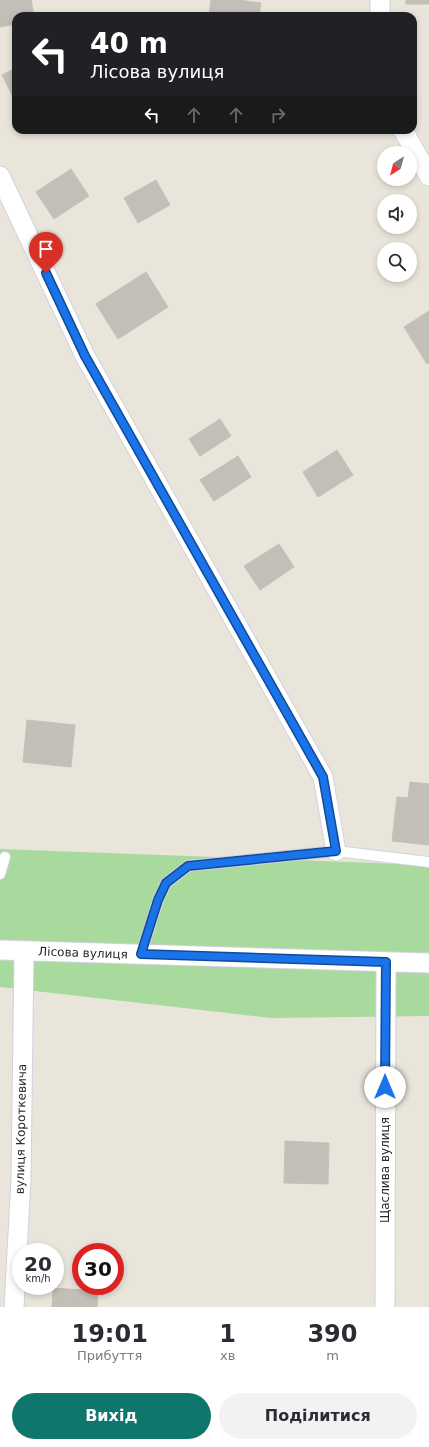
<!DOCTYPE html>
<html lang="uk">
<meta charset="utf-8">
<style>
:root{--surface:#fff;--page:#f2f2f3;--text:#2b2b33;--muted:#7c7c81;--accent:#0f766e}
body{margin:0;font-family:"DejaVu Sans",sans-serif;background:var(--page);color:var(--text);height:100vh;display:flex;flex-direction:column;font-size:15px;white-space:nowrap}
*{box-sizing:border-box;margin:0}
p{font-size:13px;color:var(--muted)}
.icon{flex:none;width:22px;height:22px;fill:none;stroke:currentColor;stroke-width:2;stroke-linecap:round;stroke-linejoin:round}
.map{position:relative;height:1307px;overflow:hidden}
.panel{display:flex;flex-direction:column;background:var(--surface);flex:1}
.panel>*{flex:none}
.hud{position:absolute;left:12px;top:12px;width:405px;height:122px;border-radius:12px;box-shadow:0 2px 6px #0003;background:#202124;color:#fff;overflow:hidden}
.needle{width:26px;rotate:216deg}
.fabs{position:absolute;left:377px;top:146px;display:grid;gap:8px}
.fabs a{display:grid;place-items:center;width:40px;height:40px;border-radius:50%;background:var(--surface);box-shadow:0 2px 6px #0003;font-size:20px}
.speed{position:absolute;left:12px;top:1243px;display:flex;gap:8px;font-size:20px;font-weight:700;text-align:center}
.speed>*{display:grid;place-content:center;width:52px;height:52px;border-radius:50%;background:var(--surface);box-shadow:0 2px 6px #0003;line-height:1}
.speed small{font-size:10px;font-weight:400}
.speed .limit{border:6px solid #d22;background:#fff;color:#111}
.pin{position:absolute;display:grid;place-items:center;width:34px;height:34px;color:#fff;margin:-41px -17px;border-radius:50% 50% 50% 0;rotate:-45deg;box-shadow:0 0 4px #0007}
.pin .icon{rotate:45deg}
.me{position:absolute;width:44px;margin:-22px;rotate:0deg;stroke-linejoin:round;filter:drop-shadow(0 0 3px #0008)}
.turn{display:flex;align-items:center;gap:14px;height:84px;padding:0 12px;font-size:18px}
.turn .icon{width:52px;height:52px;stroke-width:2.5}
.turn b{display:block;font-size:28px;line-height:34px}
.lanes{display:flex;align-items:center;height:38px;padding:0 12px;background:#0003;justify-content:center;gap:20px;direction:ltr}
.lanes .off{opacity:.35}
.eta{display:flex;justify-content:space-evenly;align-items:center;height:68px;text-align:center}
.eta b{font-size:24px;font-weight:800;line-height:28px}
.cta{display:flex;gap:8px;margin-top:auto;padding:8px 12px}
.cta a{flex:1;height:46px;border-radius:24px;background:var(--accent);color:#fff;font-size:16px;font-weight:800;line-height:46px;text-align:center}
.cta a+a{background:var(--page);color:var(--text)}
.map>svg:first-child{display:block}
</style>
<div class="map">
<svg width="429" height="1307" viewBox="0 0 429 1307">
<rect width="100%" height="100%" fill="#e9e5db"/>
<path fill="#a8da9d" d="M0,849L429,865V1016L272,1018L0,987Z"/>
<path fill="#c1bfb8" stroke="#c4c1b5" d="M0,0H31L34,16H16V24L0,27Z
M211,0H238L261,3L259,16H209Z
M406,0H429V4H406Z
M16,68V103L2,75Z
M71,169L89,196L54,219L36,192Z
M156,180L170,205L138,223L124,198Z
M146,272L168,307L118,339L96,304Z
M429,311V362L427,364L404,327Z
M220,419L231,436L200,456L189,439Z
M337,450L353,475L318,497L303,472Z
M238,456L251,477L214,501L200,480Z
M279,544L294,567L260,590L244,566Z
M27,720L75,725L71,767L23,762Z
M410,782L429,784V845L392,841L397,797L408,798Z
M285,1141L329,1143L328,1184L284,1183Z
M53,1288L98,1291L97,1307H52Z"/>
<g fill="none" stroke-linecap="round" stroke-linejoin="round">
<g stroke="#d1d1df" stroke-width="12">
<path id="lane" d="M0,874L5,857
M141,955L158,900L166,883L188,866L336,851L429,862"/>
</g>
<g stroke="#d1d1df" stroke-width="21">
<path id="street" d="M380,16V0
M403,130L429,176
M0,176L85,356L323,777L336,851
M0,950L429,963
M14,1307L21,1179L24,951
M385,1307L386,962"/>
</g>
<use href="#lane" stroke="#fff" stroke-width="10"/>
<use href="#street" stroke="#fff" stroke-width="19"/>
</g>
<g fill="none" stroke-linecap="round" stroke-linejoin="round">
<g stroke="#114b97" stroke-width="10">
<path id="route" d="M46,273L85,356L323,777L336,851L188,866L166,883L158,900L141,954L386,962L385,1087"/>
</g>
<use href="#route" stroke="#1a73e8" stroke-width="7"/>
</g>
<g text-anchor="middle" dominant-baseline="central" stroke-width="3" stroke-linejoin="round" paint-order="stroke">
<g font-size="12" fill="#282828" stroke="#fff">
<text transform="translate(83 953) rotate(2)">Лісова вулиця</text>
<text transform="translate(21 1129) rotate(-89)">вулиця Короткевича</text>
<text transform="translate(385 1170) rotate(-90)">Щаслива вулиця</text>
</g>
</g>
</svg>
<div class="fabs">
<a><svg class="needle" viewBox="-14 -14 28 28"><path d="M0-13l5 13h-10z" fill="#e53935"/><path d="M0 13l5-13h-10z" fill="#7c7c81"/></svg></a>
<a><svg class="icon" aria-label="sound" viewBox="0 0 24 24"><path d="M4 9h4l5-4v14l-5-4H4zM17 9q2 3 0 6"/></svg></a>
<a><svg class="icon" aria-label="search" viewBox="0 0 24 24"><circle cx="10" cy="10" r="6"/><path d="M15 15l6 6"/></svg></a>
</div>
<div class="speed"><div>20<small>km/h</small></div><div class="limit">30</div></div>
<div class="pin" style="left:46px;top:273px;background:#d93025"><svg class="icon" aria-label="arrive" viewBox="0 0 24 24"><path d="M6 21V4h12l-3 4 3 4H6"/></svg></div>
<svg class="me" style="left:385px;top:1087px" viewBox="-20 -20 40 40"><circle r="19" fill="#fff"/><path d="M0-13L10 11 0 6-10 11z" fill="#1a73e8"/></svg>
<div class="hud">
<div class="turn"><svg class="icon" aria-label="left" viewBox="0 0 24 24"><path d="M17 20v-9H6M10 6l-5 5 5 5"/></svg><div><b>40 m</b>Лісова вулиця</div></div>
<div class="lanes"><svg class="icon" aria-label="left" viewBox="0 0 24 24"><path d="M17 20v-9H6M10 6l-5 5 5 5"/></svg><svg class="icon off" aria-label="ahead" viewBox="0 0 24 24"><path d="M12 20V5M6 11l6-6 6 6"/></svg><svg class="icon off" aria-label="ahead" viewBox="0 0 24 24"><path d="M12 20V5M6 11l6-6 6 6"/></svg><svg class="icon off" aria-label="right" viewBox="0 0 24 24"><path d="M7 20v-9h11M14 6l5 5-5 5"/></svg></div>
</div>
</div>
<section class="panel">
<div class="eta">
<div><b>19:01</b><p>Прибуття</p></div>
<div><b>1</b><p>хв</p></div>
<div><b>390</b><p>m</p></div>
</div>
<div class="cta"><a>Вихід</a><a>Поділитися</a></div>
</section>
